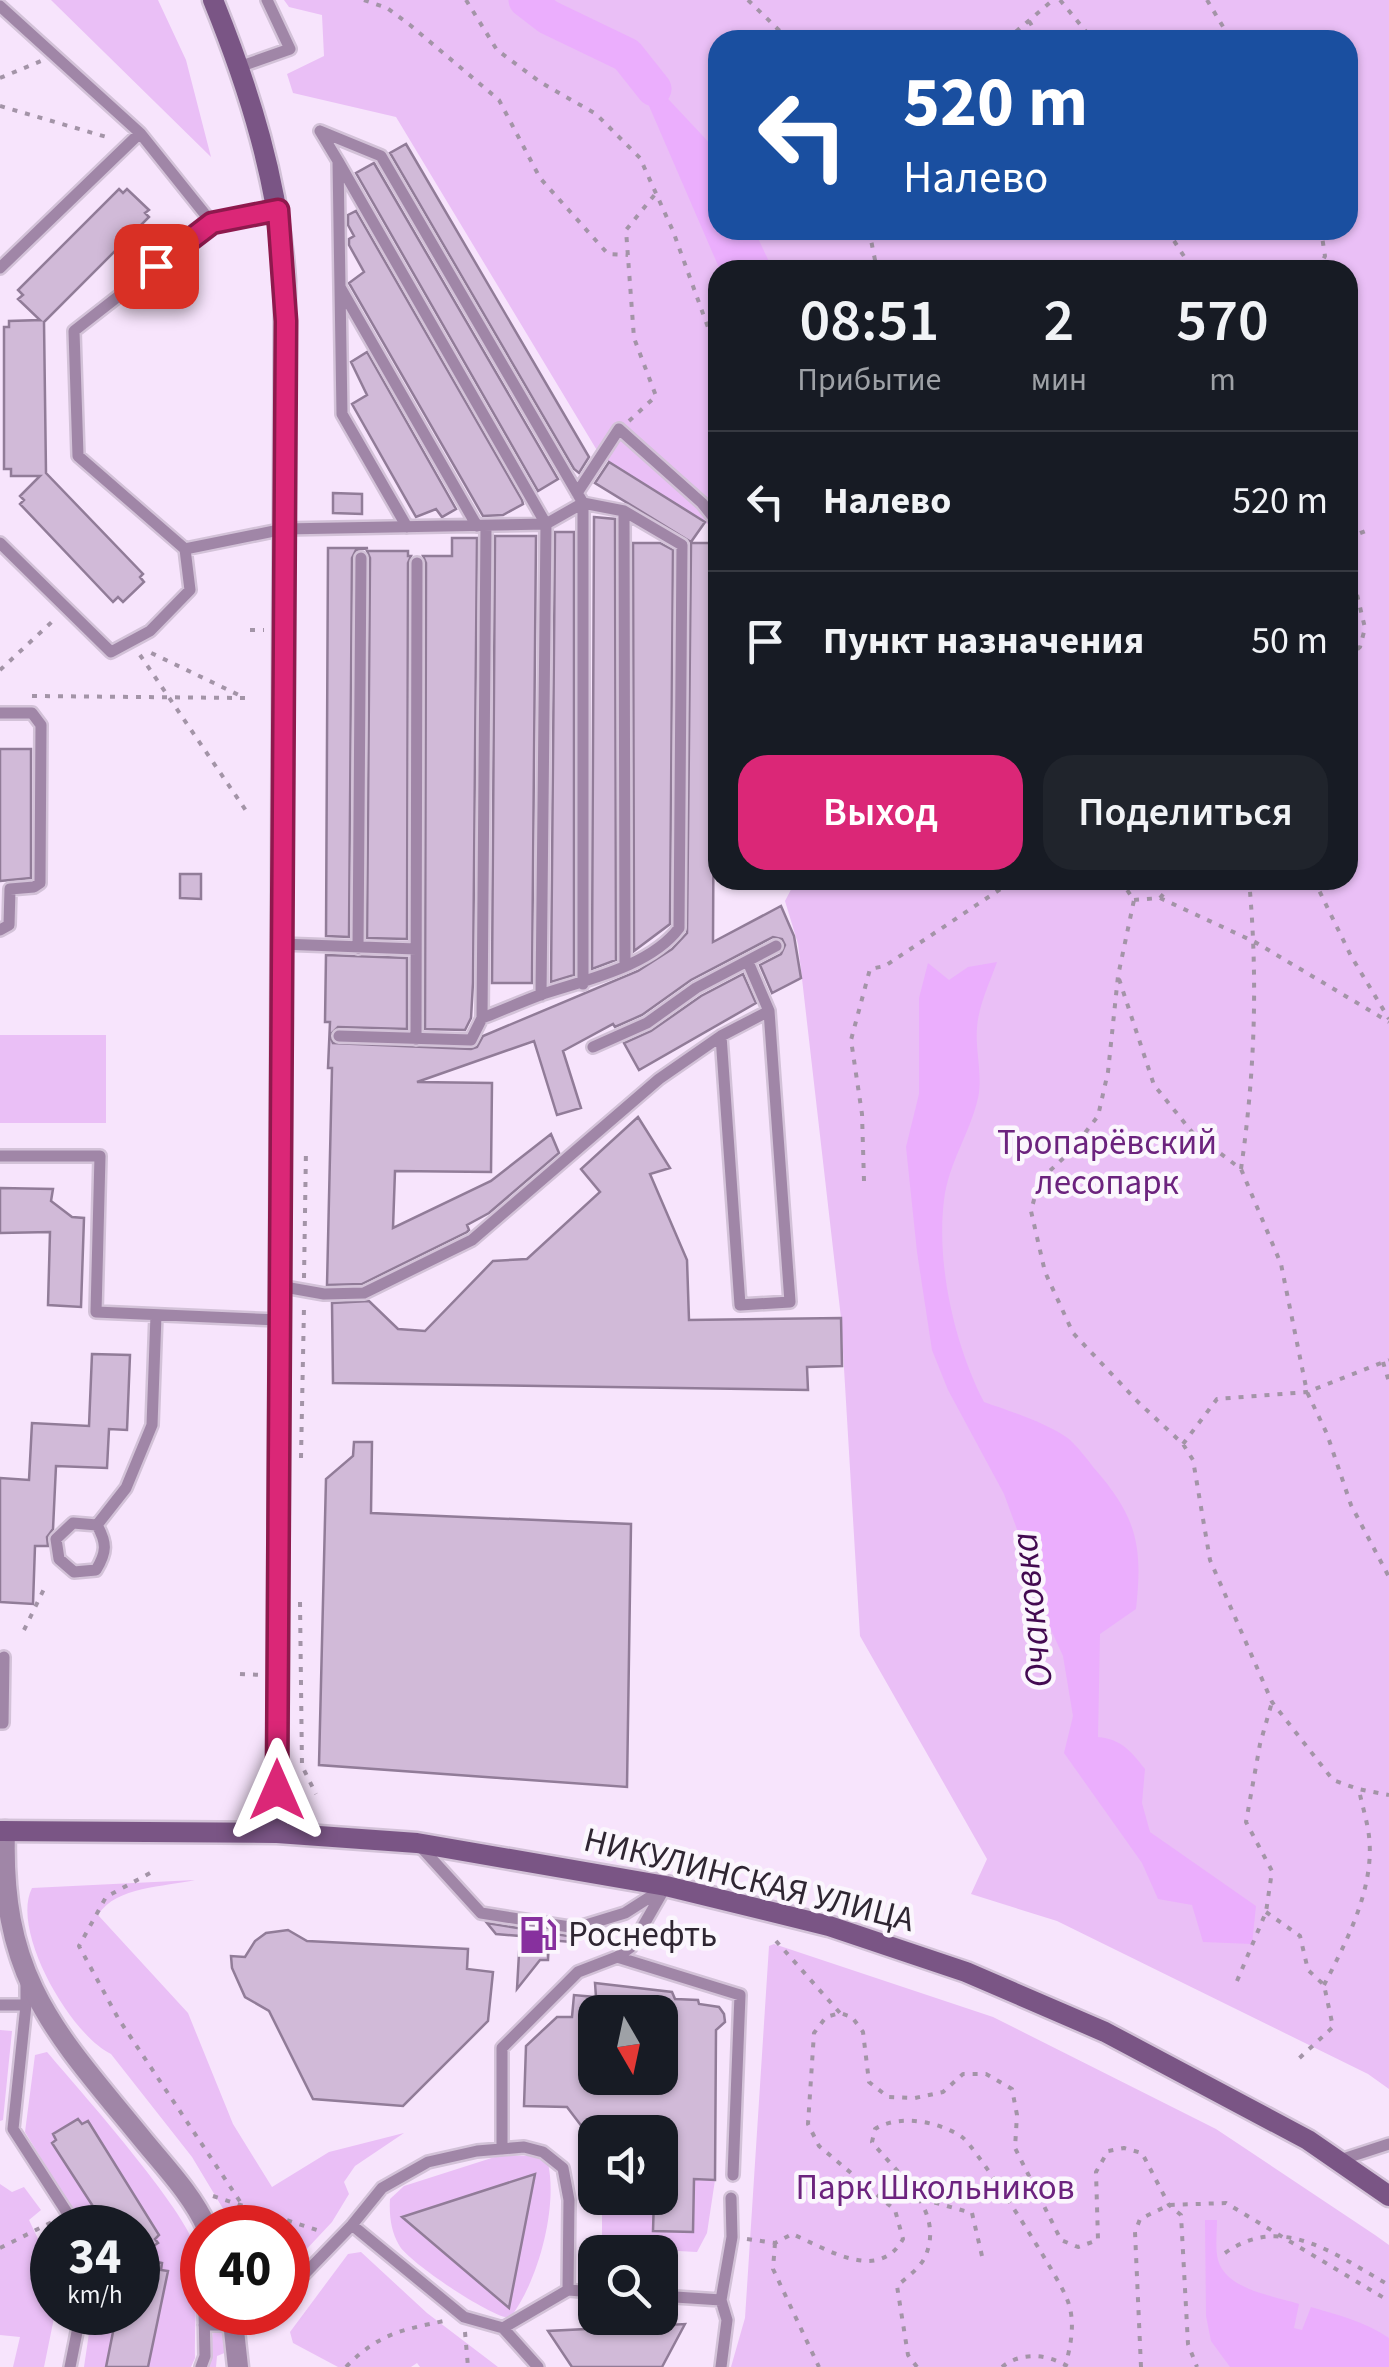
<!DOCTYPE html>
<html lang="ru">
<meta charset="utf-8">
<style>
:root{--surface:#171b24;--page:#20242c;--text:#f1f3f6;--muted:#9ea1a6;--line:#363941;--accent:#db2777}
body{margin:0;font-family:"Source Sans 3",sans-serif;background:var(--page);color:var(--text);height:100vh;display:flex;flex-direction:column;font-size:38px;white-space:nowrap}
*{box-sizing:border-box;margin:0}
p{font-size:32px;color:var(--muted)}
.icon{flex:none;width:55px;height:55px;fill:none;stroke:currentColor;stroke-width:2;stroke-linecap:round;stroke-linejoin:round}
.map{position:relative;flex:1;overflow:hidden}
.sheet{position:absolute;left:708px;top:260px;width:650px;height:630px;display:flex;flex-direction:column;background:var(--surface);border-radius:30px;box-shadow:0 2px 8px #0004}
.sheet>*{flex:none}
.banner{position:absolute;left:708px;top:30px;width:650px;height:210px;border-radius:30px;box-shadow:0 2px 8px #0004;background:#1a4fa0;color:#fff;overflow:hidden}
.needle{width:65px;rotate:171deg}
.fabs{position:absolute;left:578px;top:1995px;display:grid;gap:20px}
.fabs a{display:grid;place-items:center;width:100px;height:100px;border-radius:20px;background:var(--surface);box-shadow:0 2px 8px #0004;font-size:50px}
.speed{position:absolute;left:30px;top:2205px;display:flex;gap:20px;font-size:50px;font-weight:700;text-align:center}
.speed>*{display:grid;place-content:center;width:130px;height:130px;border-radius:50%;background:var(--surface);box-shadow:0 2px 8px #0004;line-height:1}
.speed small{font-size:25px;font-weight:400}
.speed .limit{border:15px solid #d22;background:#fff;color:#111}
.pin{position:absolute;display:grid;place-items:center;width:85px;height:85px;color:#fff;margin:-42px;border-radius:20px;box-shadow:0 5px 15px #0006}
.me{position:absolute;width:110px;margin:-55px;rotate:0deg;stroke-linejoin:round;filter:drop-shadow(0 0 8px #0008)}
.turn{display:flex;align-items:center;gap:35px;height:210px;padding:0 30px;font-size:45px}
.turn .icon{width:130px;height:130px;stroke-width:2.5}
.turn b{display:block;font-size:70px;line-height:85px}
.eta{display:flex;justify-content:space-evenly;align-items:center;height:170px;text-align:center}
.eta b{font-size:60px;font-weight:600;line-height:70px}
.action{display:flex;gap:20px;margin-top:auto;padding:20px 30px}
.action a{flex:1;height:115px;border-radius:30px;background:var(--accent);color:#fff;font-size:40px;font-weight:600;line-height:115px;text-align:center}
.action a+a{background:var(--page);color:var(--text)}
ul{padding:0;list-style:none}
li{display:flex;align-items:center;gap:30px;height:140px;padding:0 30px;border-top:2px solid var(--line)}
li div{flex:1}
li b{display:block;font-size:38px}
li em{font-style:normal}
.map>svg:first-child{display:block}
</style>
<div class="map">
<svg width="1389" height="2367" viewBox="0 0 1389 2367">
<rect width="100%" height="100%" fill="#f7e4fc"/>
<path fill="#eabff6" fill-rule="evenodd" d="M51,0H158L186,60L211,157Z
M284,0H1389V2089L1368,2074L1057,1921L971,1894L987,1859L860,1636L841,1318L798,944L785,901L796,880H1348V270H718L717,530L601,457L396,117L293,93L287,74L324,56L322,15L289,7ZM718,40H1348V230H718Z
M0,1035H106V1123H0Z
M195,1880C165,1887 116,1886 98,1915L188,2013L233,2124L272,2187L329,2152L404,2133L355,2166L344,2182L349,2194L332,2222L288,2269V2228L234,2227L192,2157L111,2054C71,2035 10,1931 32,1888Z
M774,1944L993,2017L1216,2129L1375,2235L1389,2245V2367H731L745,2318L769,1946Z
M0,2030L12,2031L3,2120L0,2121Z
M47,2052C75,2085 190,2214 195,2249C199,2284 194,2323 195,2358L191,2367H148L168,2272L161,2270L162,2263L148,2260L146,2250L159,2235L88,2121L82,2124L77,2119L53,2134L56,2140L52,2143L107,2227H83L25,2132L35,2055Z
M501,2155L533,2156L548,2163C558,2208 538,2282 510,2318C492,2318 408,2262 399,2245C391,2231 389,2215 390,2199L404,2186Z
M660,2178L715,2180L707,2233L697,2252L602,2247V2198H660Z
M0,2184L12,2192L24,2187L41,2210L29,2220L52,2268L55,2313L44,2367H13L20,2337L0,2335Z
M361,2252L427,2313L498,2367H420L417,2363L411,2367H338L293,2343L290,2332L348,2254Z
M92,2313H117L106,2367H84Z
M226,2329L227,2352L217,2356L216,2367H208L213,2331Z"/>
<path fill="#ebaefd" d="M627,55L716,150L718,230H754L773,270H720Z
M997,962C990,982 978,1007 977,1028C975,1050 983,1076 978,1098C970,1133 948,1164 944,1200C936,1265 955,1346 984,1402C1012,1412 1045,1422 1069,1439C1078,1447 1087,1459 1094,1468C1137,1517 1143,1546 1136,1609L1100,1634L1098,1737C1121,1739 1131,1751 1145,1769L1142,1803L1150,1832L1256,1906L1252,1944L1203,1942L1192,1905L1158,1899L1142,1863L1064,1753L1073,1716L1063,1656L1046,1619L1036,1581L1004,1494L948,1390L932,1350L917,1252L906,1147L919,1094V998L928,963L949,980L968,967Z
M1205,2220H1217C1217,2232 1215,2248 1218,2260C1226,2290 1275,2296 1299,2304L1294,2328L1302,2330L1311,2307C1338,2315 1366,2322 1389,2338V2367H1230L1211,2341L1206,2316Z"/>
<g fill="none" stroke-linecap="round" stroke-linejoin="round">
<path stroke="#ebaefd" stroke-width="35" d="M526,0L548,17L627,55L654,89"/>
</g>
<path fill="#d1bad8" stroke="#917c98" stroke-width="2.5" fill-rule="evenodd" d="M406,144L589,457L579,473L574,469L390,153Z
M374,163L558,479L538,491L356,173Z
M119,189L123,193L127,189L149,210L145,213L149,217L44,322L46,473L143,574L140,577L144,582L123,602L118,597L113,602L20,504L24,500L20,496L40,476H11V469H4V327H9V321L40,320L18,299L23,295L18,290Z
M356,211L522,500L523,504L503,515L483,516L349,283L364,272L349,245V239L354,236L348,225V215Z
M367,352L456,509L442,517L436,509L416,517L352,404L367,395L351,362Z
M609,462L705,522L691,542L595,483Z
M333,493L362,494V514L333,513Z
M594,517L615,519L616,960L592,969Z
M555,532H574V975L551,982Z
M495,536H536L532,983H492Z
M452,538H477L473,983L471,1018L465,1030L425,1029L426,563L423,556H452Z
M633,543H660L673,550L670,924L634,951Z
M691,543H715L713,942L781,906L794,936L801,978L772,993L760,965L781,954L785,945L782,939L773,937L691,980L642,1015L615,1027L613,1024L563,1051L581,1108L557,1115L534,1041L417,1082L492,1083L491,1172L395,1171L393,1228L491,1181L551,1134L559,1153L489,1213L467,1225L469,1230L467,1232L362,1284L327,1285L332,1068H328L330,1022H325L326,955L407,958V1029L338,1027L330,1035L333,1043L471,1049L477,1047L483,1036L638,971L672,949L687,933Z
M328,548H368L356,550L352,558L349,937L326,936Z
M367,551H408V556H411L408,563L407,939L367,938L370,558Z
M0,749H31V878L0,881Z
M180,874H201V899L180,898Z
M743,974L756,1003L639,1070L624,1043L651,1031L701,996Z
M638,1117L670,1168L650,1174L687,1260L689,1320L841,1318L842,1366L807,1367L808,1390L333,1383L332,1303L369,1301L398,1329L425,1331L493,1261L527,1259L600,1192L581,1169Z
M0,1188L53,1189L51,1201L72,1217L84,1218L81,1307L48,1305L50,1232L0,1233Z
M92,1354L130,1355L127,1430L109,1429L107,1468L56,1466L53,1529L47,1537L48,1546H35L33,1604L0,1602V1478L29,1480L32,1423L89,1426Z
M354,1442H372L371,1513L631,1524L627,1787L319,1765L326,1479L353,1456Z
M487,1923L568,1936L572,1942L549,1940L548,1960H540L517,1989L520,1936L496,1934Z
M288,1930L307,1941L468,1949L467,1969L493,1972L488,2021L403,2106L313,2099L269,2011L245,1997L232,1968L231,1956L245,1957L255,1941L266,1933Z
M595,1983L672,1992L675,1999L698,2000L699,2004L719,2007L724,2014L725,2022L716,2030L715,2180L694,2179L693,2232L653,2231L654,2198H660V2132H586L567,2107L524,2106L526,2046L557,2017H572L574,1995L596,1997ZM596,2012H660V2078H595Z
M78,2119L82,2124L88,2121L159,2235L155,2239L158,2243L138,2256V2228H107L52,2143L56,2140L53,2134Z
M535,2174L509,2308L402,2217Z
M138,2258L162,2263L161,2270L168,2271L148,2367H106L117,2312H138Z
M685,2324L662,2367H572L548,2331Z"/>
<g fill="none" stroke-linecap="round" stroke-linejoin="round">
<g stroke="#d3c2d8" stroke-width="16">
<path id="lane" d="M0,6L140,133
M239,67L290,49L267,0
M320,131L381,156L583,503V984
M320,131L338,161L342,414L407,527
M338,161L546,524L541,995
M278,210L212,223L74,331L78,456L185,549L284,529L546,524L583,503L624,511L682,545L679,928C650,967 584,980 540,995C521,1002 501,1011 482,1018L471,1040L339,1036
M0,268L140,133L212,223
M340,287L477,526
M577,493L619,429L702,503L718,523
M624,511L625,964
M0,543L111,652L150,631L190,590L185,549
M0,713H32L41,725L40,883L34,887L10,889L9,925L0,930
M281,944L416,949
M358,948L361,558
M482,1018L486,526
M721,1036L740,1305L790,1302L769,1011
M416,1039L417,563
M593,1047L647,1023L696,988L776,946
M0,1156H100L96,1312L279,1320
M279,1286L324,1294L364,1293L472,1240L659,1079L721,1036L769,1011L748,962
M97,1525C107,1543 107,1552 96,1570L74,1572L59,1559L56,1539L73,1523L97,1525L126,1488L152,1425L156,1315
M0,1723H3L4,1657
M420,1846L481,1913L576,1928L625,1913L661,1890
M617,1957L740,1995L733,2175
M26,1982V2005L13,2129L77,2228
M0,2005H26
M502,2149V2048L578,1972L617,1957L631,1947L666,1886
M1340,2160L1389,2144
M352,2225L464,2317L503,2328L568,2290L595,2292
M288,2291L352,2225L382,2188L428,2162L477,2151L524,2147L543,2152L563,2168L569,2200L568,2290
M660,2296L721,2300L732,2237L731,2198
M204,2325H254L267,2312
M503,2328L538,2367
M70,2367L81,2312
M201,2367L205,2356L204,2312
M721,2367L727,2320L721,2300"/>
</g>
<g stroke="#d3c2d8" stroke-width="25">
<path id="street" d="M5,1831C0,1980 56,2033 144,2141C167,2169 192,2195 207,2228
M232,2312L238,2367"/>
</g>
<g stroke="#d3c2d8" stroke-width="25">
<path id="secondary" d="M213,0C250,91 278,182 285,280L277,1833
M0,1831L277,1833L417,1843L666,1886L829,1926L966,1972L1105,2032L1308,2140L1389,2196"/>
</g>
<path stroke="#a394a7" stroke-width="4" stroke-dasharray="5 8" stroke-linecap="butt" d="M364,0L387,8L410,25L499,100L540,178L608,254L628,255
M466,0L497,50L540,82L596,114L640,158L673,231L718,355
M748,0L789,40
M1060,0L1093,40
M1207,0L1231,40
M1029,21L1041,40
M1006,40L1053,0
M0,78L41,61
M0,106L110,138
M869,230L877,270
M1167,230L1189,264
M1318,270L1325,256L1321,230
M629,421L656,396L634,338L626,230L656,193
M1348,538L1368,530
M1348,557L1365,628L1360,647L1348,657
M250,630H264
M140,655L249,815
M0,670L55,619
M32,696L245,698L145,650
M1104,880L1125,887L1134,900L1118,976L1108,1072L1098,1116L1071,1151L1039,1181L1031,1211L1045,1272L1073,1333L1138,1402L1183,1444L1193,1460L1210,1560L1272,1702L1333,1780L1358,1789L1389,1795
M1314,880L1351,956L1389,1019
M1160,898L1175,880
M1134,900L1160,898L1255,942L1389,1022
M1119,979L1154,1085L1192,1132L1241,1169L1281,1264L1307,1392L1327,1434L1351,1505L1389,1577
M1241,1169C1255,1072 1258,978 1249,880
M864,1181L862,1114L851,1040L870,969L885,966L1014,880
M304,1278L306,1148
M1383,1362L1389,1382
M1183,1444L1217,1399L1307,1392L1389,1360
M301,1458L304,1307
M300,1602L302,1766L316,1794
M24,1630L45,1587
M240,1674L261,1675
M150,1873L106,1897L79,1946L118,2018L241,2203
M1266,1912L1300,1936L1308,1970L1324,1985L1333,2027L1294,2063
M776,1941L840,2013
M1237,1981L1266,1912L1272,1871L1246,1822L1260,1744L1272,1702
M1324,1985C1347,1941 1375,1887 1369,1836C1367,1820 1362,1805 1359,1790
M213,2196L323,2232
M922,2199L972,2213L982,2256
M747,2239L775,2243L792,2234C826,2248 878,2284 903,2239L895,2210L819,2146L808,2124L814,2033L826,2017L840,2013L852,2017L863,2032L869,2082L888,2097L915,2098L943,2092L963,2074H986L1012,2089L1017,2115L1015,2148L1061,2240L1078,2247L1098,2240L1096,2172L1108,2151L1124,2148L1142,2153L1169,2205L1181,2215L1188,2344L1197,2367
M775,2243L773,2269L819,2367
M0,2248L54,2221
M1225,2253C1283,2212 1337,2256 1389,2285
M465,2332L468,2367
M346,2367C378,2334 401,2330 444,2321
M917,2367L908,2355L897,2286C906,2278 920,2268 925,2257C946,2210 898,2175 872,2142L875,2129C899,2114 938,2121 962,2137C977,2148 1059,2277 1067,2299C1076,2321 1071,2345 1065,2367
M1002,2367C1022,2351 1048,2354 1069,2367
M1141,2367L1135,2232L1140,2219L1169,2205L1226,2203L1389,2301"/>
<use href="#lane" stroke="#a086a7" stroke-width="11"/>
<use href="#street" stroke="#a086a7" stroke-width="20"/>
<use href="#secondary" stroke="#7a5585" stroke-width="20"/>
</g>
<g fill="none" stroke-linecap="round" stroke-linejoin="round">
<g stroke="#8e194d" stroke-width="25">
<path id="route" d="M156,266L212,223L278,210L286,321L277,1790"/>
</g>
<use href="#route" stroke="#db2777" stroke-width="18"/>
</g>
<defs>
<g id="fuel-bare" transform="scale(3)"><path d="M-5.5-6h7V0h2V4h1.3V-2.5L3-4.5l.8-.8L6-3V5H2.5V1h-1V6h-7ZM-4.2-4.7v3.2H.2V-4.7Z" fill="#87309e" stroke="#fbf6fd" stroke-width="2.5" paint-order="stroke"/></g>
</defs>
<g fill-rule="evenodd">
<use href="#fuel-bare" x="538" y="1935"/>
</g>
<g text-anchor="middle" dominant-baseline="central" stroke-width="9" stroke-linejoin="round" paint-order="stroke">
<g font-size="35" fill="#6c237e" stroke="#fbf6fd">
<text x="1107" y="1143">Тропарёвский<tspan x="1107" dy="40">лесопарк</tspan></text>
<text x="935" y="2188">Парк Школьников</text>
</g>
<g font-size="35" fill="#2f2632" stroke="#fbf6fd">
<text transform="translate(749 1880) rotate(14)">НИКУЛИНСКАЯ УЛИЦА</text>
</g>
<g font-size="35" fill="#2f2632" stroke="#fbf6fd" text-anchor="start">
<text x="568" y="1935">Роснефть</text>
</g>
<g font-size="38" font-style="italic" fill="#430a51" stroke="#fbf6fd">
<text transform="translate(1032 1610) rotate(-96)">Очаковка</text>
</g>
</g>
</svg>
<div class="fabs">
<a><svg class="needle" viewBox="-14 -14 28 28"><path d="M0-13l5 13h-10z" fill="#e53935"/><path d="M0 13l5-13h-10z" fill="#9ea1a6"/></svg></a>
<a><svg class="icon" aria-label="sound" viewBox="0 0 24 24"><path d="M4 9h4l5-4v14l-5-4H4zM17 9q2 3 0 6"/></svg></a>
<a><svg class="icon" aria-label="search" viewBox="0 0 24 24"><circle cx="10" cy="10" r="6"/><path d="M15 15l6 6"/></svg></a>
</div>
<div class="speed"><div>34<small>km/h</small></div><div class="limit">40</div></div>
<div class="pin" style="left:156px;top:266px;background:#d93025"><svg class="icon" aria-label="arrive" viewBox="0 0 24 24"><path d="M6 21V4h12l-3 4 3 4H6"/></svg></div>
<svg class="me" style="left:277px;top:1790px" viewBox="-20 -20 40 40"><path d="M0-17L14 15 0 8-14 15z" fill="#db2777" stroke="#fff" stroke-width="4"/></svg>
<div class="banner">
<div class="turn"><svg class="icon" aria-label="left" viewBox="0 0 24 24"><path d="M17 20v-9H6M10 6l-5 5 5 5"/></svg><div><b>520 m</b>Налево</div></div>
</div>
<section class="sheet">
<div class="eta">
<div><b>08:51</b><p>Прибытие</p></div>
<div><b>2</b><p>мин</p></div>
<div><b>570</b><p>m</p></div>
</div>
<ul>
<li><svg class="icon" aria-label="left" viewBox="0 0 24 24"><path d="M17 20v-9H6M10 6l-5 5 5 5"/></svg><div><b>Налево</b></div><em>520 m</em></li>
<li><svg class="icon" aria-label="arrive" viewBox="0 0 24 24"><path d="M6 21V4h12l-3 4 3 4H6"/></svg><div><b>Пункт назначения</b></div><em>50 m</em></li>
</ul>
<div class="action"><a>Выход</a><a>Поделиться</a></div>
</section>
</div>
